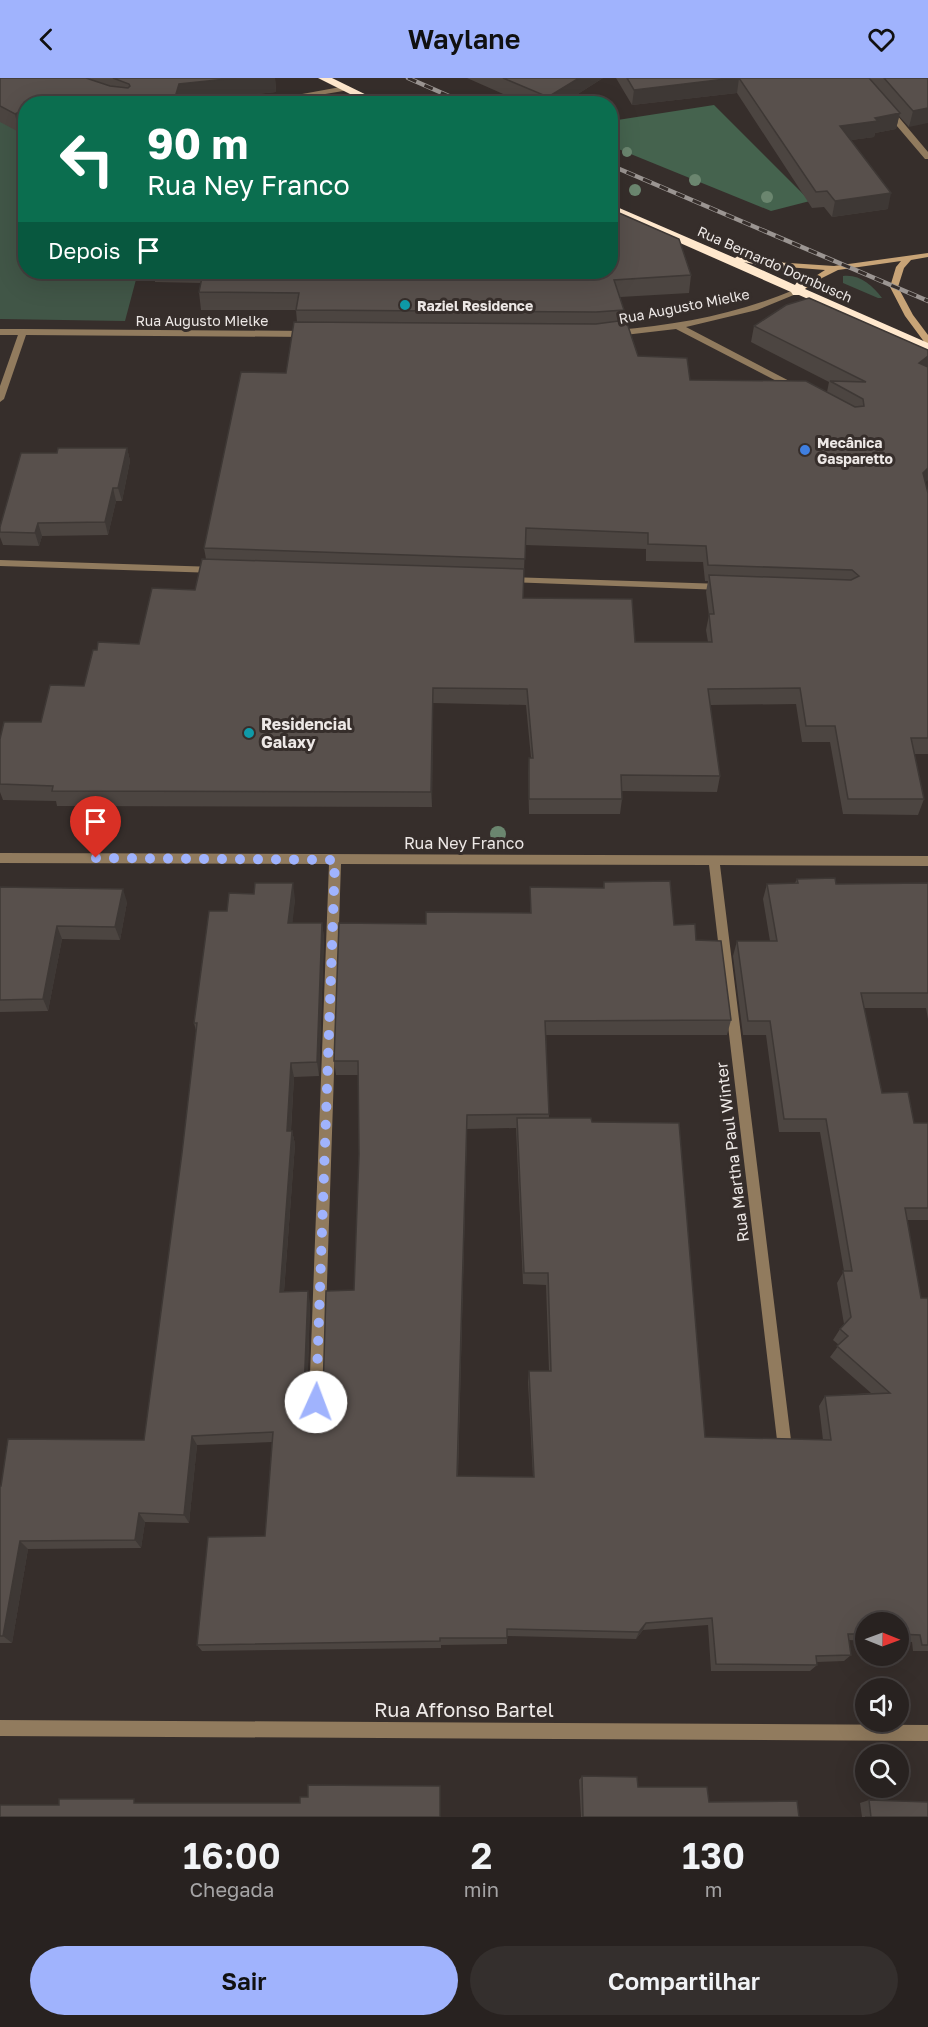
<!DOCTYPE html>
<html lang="pt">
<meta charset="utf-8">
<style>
:root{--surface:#282220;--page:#342f2d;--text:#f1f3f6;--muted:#a5a4a5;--line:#443f3e;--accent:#a0b3fd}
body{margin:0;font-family:"Golos Text",sans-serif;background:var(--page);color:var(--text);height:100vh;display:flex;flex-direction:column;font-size:22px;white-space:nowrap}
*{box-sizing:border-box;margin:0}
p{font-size:20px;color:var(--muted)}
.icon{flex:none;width:33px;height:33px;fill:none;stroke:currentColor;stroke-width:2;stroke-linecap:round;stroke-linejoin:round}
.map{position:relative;height:1739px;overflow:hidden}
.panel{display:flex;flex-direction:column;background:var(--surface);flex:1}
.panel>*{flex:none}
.top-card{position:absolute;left:18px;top:18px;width:600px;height:183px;border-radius:24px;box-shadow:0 6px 24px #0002,0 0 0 2px var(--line);background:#0b6e4f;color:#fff;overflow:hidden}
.needle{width:39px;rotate:91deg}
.buttons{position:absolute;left:855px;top:1534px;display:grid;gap:12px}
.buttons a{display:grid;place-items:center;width:54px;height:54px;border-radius:50%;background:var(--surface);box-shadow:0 6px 24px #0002,0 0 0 2px var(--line);font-size:30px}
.pin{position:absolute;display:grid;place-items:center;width:51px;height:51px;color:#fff;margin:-62px -26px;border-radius:50% 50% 50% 0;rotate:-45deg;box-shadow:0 0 6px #0007}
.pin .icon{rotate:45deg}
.me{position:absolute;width:66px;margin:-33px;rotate:2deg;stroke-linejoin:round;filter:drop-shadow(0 0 4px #0008)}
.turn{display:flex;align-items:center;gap:21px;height:126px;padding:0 30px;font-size:27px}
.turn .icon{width:78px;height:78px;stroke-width:2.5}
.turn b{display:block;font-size:42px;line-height:51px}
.then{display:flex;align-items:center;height:57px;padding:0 30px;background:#0003;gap:12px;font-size:22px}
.eta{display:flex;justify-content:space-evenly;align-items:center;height:102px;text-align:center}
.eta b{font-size:36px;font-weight:600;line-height:42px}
.action{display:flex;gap:12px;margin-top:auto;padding:12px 30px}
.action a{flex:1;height:69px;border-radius:36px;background:var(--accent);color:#111;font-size:24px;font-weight:600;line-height:69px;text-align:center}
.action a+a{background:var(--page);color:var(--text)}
header{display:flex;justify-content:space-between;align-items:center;height:78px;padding:0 30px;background:var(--accent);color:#111;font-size:27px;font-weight:600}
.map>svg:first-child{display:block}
</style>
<header><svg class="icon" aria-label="back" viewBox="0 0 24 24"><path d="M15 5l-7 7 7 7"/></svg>Waylane<svg class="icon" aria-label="heart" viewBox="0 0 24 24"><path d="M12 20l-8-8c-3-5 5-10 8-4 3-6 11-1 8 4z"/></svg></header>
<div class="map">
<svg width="928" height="1739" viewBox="0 0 928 1739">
<rect width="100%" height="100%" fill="#362e2b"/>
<path fill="#415647" d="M0,0L26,26V194H138L125,243L0,241Z
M843,198C860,196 872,207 882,220H878L843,205Z"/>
<path fill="#45634e" d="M714,27L810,123L771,133L611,68V43Z"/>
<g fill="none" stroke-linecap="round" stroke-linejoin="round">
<path fill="#917b5e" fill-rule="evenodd" d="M346,8H349V12L266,26H247Z
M0,251H23L27,254L23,257H0Z"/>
<path fill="#917b5e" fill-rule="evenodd" d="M885,30H891L928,74V81H925L885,34Z
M794,212L801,214L757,232L686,249L799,308V312L796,313L676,251L616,258L612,255L616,252C678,247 736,236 794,212Z
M23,251L308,253L312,256L308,259L26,257L4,321L0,324V308L19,254Z
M0,482L216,489L221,492L216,495L0,488Z
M509,499L723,506L728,509L723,512L505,504L504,502Z
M0,775L928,778V788L720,787L791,1362L789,1367L784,1369L779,1367L777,1362L709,787L341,786L323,1324L321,1329L316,1331L311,1329L309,1324L329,786L0,785Z
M0,1642L928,1647V1663L0,1658Z"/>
<path fill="#c8a477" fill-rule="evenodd" d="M928,175V179L911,182L904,190L898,209L913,237L928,257V266L925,265L905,238L890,209L896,189L901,183L838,192L822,200L797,216L793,214L794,212L825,192L774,188L770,186L774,184L834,188Z"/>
<path fill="#ffe8cd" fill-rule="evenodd" d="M318,0H332L385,26H370Z
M610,126L735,180L741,176C766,180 793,182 809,204L805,211L928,265V274L799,217H793L791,214L610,134ZM744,184L780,191L797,204L795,207Z"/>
<g stroke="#9b9592" stroke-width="4.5">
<path id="rail" d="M408,0L467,26
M610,87L928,223"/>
</g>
<use href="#rail" stroke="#362e2b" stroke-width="3" stroke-dasharray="9" stroke-linecap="butt"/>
</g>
<g fill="#6b866f">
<circle cx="627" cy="74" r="5"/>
<circle cx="695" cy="102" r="6"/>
<circle cx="635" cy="112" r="6"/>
<circle cx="767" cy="119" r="6"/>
<circle cx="498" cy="756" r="8"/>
</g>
<path fill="#4c4541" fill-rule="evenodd" d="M0,0H275L276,14L181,24V26H26V52L19,54L0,44Z
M467,0H603L562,26H526Z
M616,0H928L909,49L899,38L896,51L875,55L874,59L851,62L888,131L832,139L824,129L812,130L737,15L632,27Z
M154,194H610L691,197L689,215L620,219L624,232L623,243L638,278L690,302L827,314L829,304L751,264L754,248L928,272L925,405L928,415V676H914L924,721L918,737L843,736L830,664H802L796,626L710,627L720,698L717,714L622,713V721L620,736H529L528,695L529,680H531L526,627L433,625L432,729L57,728L56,723L3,722L0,714V661L41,644L84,608L139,566L195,512L206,481L204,470L286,295L297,244L296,232H201L199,214L201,205L155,204ZM525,467L646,471V483L703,484L705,503H708L706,514L709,537L706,552L708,564H635L523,520Z
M127,370L130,383L122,423H116L108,457L42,458L39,468L3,467L0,459V449L57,375Z
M797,801L836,806L928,805V941L926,930H864L882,1015L914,1045H928V1142H907L921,1220H928V1573H913L912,1564L898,1563V1545H866V1563L849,1562L851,1577L844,1583L817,1584V1587L810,1593H711L708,1547L643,1552L636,1561L507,1558V1566L441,1567V1570L202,1573L197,1567L265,1458L272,1364L197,1367L189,1445L145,1444L141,1470L28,1471L12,1565H0V1408L144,1362L182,1075L196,953L194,945L227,833L295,821L292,845H322L324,860L319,998L294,999L291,1053H292L295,1066L284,1214L310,1225L307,1321L314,1323L319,1321L323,1314L354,1212L359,1076L358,997H336L334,983L426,846L530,835V809L603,810L604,804L674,847L696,862L731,942L727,957H546L549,1040L592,1044L705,1359L823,1362L819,1328L825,1318L871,1315L830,1279L839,1267L833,1262L840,1251L844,1246L837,1205L844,1193L820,1054H779L766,957H743L733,878L737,863H770L763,821L767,806L795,805ZM516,1050L523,1206L546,1207L549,1293H529L528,1304L533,1399L458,1398L467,1051Z
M0,809L127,824L120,862L62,861L48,933L0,934Z
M582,1698L709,1724L799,1739H581L579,1702Z
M869,1722L928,1739H862L860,1725Z"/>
<path fill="#3e3835" d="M236,0H275L276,14L181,24V26H173L179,6Z
M579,0H603L562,26H547L548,19Z
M734,0H739L737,15L632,27L634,12Z
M928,30V45L909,49L913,33Z
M26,31V52L19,54L15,36Z
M900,35L896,51L875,55L874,59L837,64L840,48L875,40Z
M891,115L888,131L832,139L835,123Z
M928,278V289L919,285Z
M127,370L130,383L122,423L118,410Z
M928,390V402L918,412L923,395Z
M113,410L116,423L108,457L105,444Z
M38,445L42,458L39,468L35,455Z
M433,610V625L432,729L431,714Z
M293,805L295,821L291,860L288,845Z
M123,811L127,824L120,862L115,849Z
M322,845L324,860L319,998L317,984Z
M57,848L62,861L48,933L43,921Z
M291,985L294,999L290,1066L287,1053Z
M292,1053L295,1066L283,1226L280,1214Z
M308,1213L310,1225L307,1324L304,1314Z
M192,1358L197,1367L189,1445L184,1437Z
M139,1435L145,1444L141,1470L135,1462Z
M20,1463L28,1471L12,1565L3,1558Z
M646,1545L643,1552L636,1561L639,1554Z"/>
<path fill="#58504c" stroke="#3e3835" stroke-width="1.5" d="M0,0H86L110,8L128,10L130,8L129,6L113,0H236L179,6L173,26H26V31L15,36L0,28Z
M503,0H579L548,19Z
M627,0H734L634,12Z
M739,0H869L900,35L875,40L878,43L840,48L891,115L835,123L827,113L816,114Z
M884,0H928V30L913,33Z
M610,131L679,161L691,197L614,202L624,232L596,234L296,232L299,215L199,214L203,194H610Z
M809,220L928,272V278L919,285L928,289V390L923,395L928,415V660H911L924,721H848L835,648H806L800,610L708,611L720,698L621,697L622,721H529V680H533L527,611L433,610L431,714L52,713L53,708L0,706V661L4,644H41L50,607L84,608L93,572H97L98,564L139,566L152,510L195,512L202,481L524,491L523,520L632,521L635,564H712L709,536H714L709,497L851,502L859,498L852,492L708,487L706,468L648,466V455L526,450L525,481L204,470L241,294L286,295L294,244L596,246L626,242L638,278L687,280L690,302L806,303L855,329L864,328L863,321L830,303L866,304L754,248L786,227Z
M58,370H127L118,410H113L105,444L38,445L35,455L0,454V449L21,375H57Z
M835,800L836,806L928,805V915H861L882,1015L908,1014L914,1045H928V1130H905L921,1220H928V1567H922L920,1557L898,1556V1545H866V1556H848L851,1577L816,1578L817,1587L716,1586L712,1540L646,1545L639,1554L507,1551V1560H440V1563L197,1567L208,1459L265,1458L273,1354L192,1358L184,1437L139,1435L135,1462L20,1463L3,1558H0V1408H1L8,1361L144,1362L182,1075L197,945H194L209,833H227L229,815L254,816L255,805H293L288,845H322L317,984L291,985L287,1053H292L280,1214L308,1213L304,1314L307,1321L314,1323L319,1321L323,1314L326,1213L354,1212L359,1076L358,983H334L339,845L426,846V834L531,835L530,809L604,810V804L670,803L674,847L695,846L696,862L721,863L731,942L545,943L549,1036L467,1037L457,1398L534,1399L529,1293H551L548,1195H524L517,1040H591L592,1044L679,1045L705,1359L831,1362L825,1318L890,1315L837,1268L848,1258L840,1251L851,1239L843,1193H852L826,1041H784L770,943H748L737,863H777L767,806L798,805L797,801Z
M0,809L123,811L115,849L57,848L43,921L0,922Z
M582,1698L637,1699L638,1709H707L709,1724L797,1723L799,1739H583Z
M308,1707L440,1708V1739H0V1727H59V1721H134V1725H300V1719H308Z
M869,1722L928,1724V1739H865H871Z"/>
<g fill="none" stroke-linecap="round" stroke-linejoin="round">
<path stroke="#a0b3fd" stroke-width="10" stroke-dasharray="0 18" d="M96,780L335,782L316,1324"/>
</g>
<g fill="#0f9aa8" stroke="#362e2b" stroke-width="2">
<circle cx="405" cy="227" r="6"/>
<circle cx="249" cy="655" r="6"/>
</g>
<circle fill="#3f7fe0" stroke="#362e2b" stroke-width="2" cx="805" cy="372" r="6"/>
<g text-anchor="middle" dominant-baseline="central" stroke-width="6" stroke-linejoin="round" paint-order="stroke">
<g font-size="14" fill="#ede8e6" stroke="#362e2b">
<text transform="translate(775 186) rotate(24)">Rua Bernardo Dornbusch</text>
<text transform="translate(684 228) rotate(-11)">Rua Augusto Mielke</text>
<text x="202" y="242">Rua Augusto Mielke</text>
</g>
<g font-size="14" font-weight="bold" fill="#ede8e6" stroke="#362e2b" text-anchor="start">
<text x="417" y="227">Raziel Residence</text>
<text x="817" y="364">Mecânica<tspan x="817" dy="16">Gasparetto</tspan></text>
</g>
<g font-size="16" font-weight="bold" fill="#ede8e6" stroke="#362e2b" text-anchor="start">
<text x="261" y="646">Residencial<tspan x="261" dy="18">Galaxy</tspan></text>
</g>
<g font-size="16" fill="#ede8e6" stroke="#362e2b">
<text x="464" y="765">Rua Ney Franco</text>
<text transform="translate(732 1074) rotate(-97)">Rua Martha Paul Winter</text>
</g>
<g font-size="20" fill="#ede8e6" stroke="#362e2b">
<text x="464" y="1631">Rua Affonso Bartel</text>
</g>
</g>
</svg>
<div class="buttons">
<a><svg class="needle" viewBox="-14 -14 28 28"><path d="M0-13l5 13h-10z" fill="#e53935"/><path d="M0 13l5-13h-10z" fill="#a5a4a5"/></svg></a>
<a><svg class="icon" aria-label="sound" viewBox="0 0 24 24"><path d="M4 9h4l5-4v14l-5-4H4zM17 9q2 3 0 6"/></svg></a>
<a><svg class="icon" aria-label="search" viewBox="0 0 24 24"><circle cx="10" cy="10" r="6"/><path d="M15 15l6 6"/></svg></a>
</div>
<div class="pin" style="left:96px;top:780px;background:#d93025"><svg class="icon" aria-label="arrive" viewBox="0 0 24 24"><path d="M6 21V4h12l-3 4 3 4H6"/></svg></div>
<svg class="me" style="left:316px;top:1324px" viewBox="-20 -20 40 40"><circle r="19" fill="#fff"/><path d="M0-13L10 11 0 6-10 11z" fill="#a0b3fd"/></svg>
<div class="top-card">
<div class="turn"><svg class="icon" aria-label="left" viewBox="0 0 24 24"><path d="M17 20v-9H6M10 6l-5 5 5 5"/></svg><div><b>90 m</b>Rua Ney Franco</div></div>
<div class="then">Depois<svg class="icon" aria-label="arrive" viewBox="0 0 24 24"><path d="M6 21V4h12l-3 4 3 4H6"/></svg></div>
</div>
</div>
<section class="panel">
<div class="eta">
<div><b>16:00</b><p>Chegada</p></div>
<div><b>2</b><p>min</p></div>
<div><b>130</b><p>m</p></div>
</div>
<div class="action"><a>Sair</a><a>Compartilhar</a></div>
</section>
